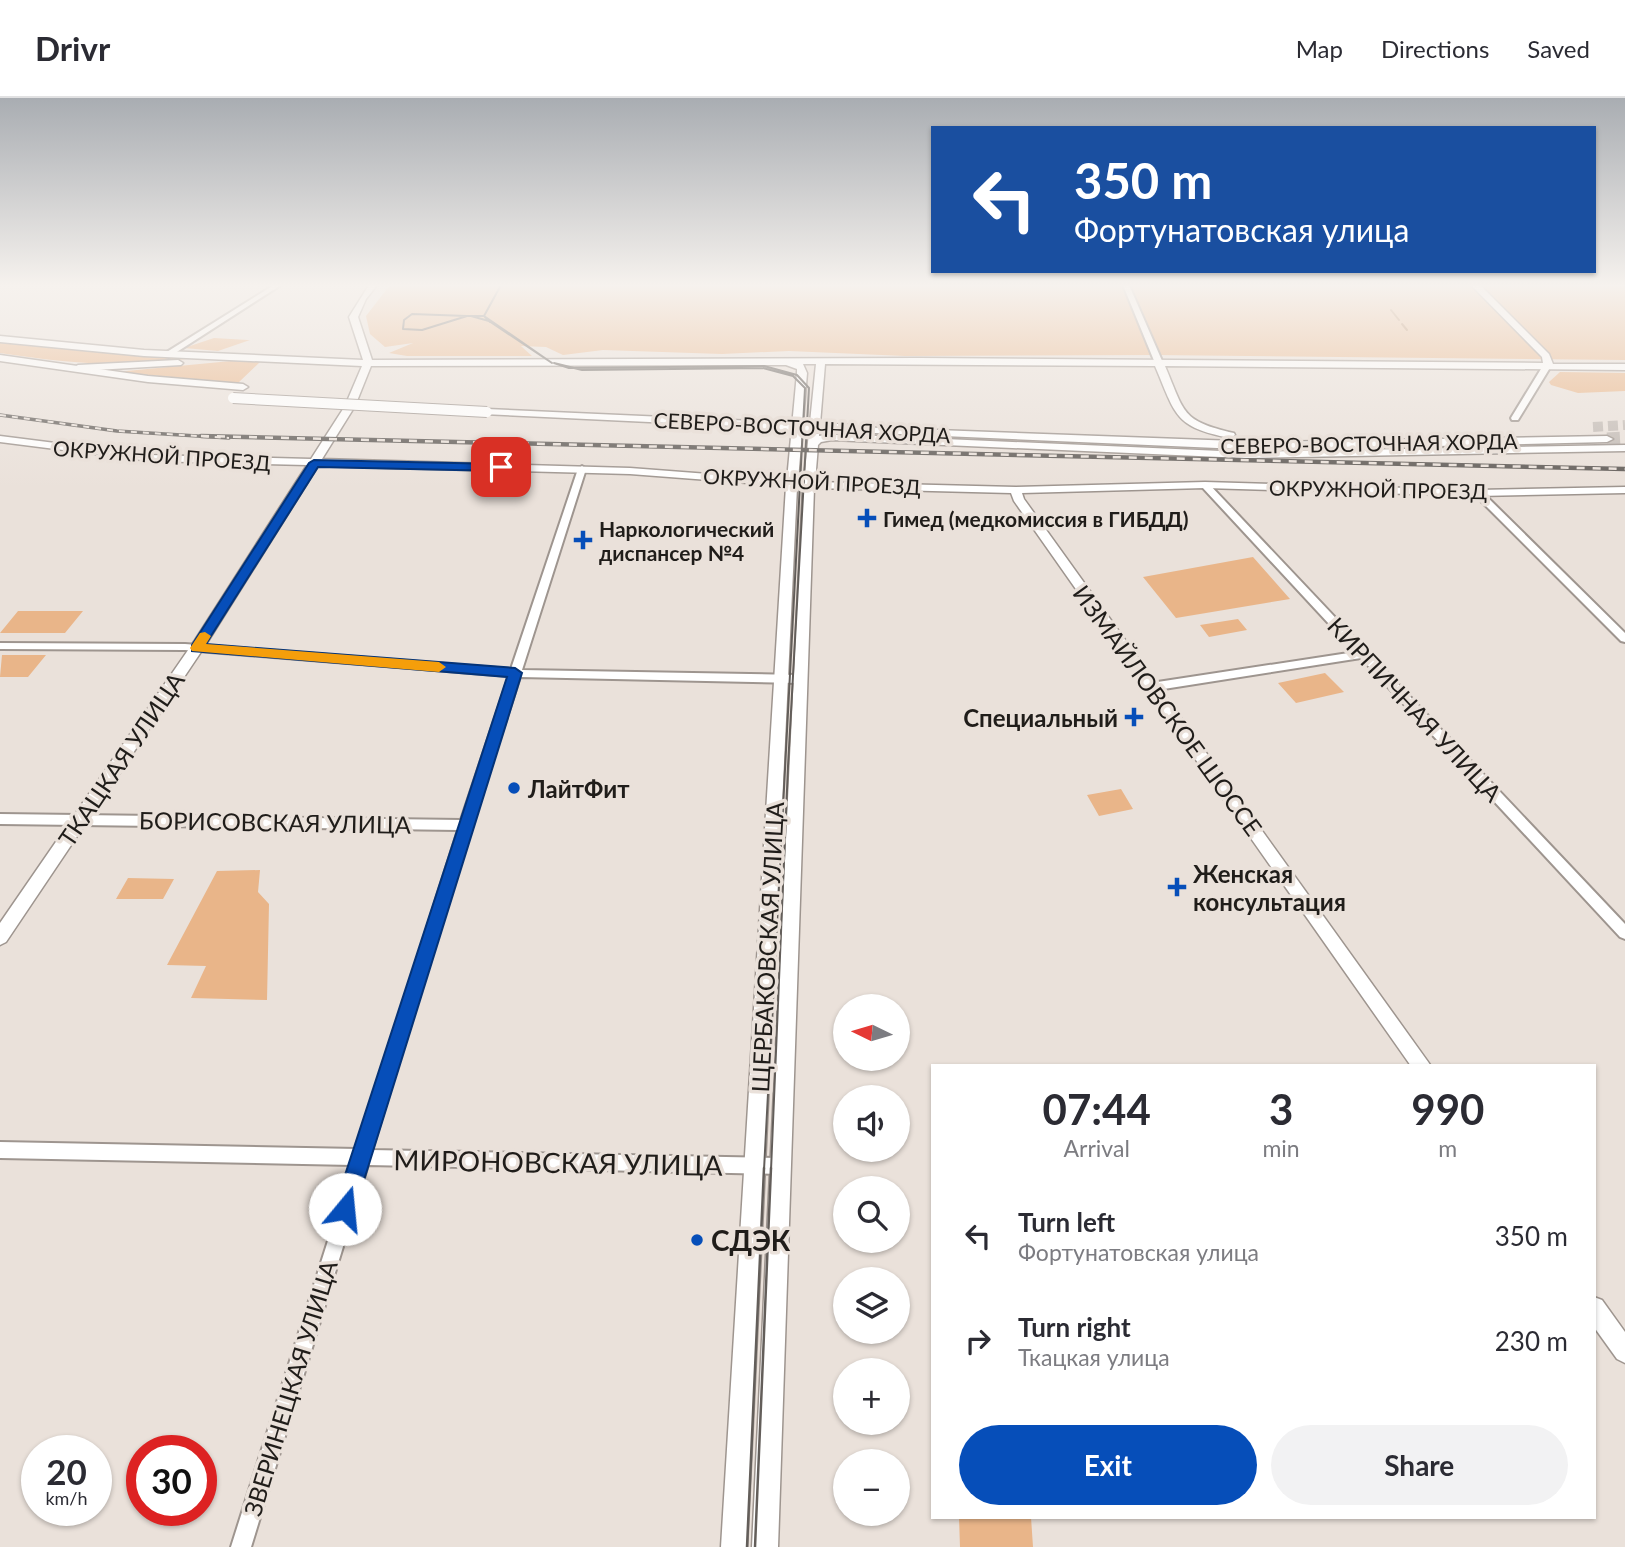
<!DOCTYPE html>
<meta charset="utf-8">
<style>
:root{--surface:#fff;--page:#f2f2f3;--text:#2b2b33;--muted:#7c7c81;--line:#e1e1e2;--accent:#064eb9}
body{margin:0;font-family:Lato,sans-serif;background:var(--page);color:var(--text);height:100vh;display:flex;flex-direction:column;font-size:26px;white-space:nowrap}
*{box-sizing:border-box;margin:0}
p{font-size:23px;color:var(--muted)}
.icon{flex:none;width:38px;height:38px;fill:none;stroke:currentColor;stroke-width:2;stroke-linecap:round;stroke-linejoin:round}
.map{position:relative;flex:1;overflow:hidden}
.panel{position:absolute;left:931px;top:966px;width:665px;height:455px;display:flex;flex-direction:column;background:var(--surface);border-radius:0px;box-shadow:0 2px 5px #0004}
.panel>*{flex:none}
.hud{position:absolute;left:931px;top:28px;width:665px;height:147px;border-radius:0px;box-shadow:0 2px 5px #0004;background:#1a4fa0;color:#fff;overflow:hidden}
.needle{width:46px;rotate:275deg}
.buttons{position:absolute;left:833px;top:896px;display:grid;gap:14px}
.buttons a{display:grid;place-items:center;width:77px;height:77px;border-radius:50%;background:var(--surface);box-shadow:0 2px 5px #0004;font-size:35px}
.speed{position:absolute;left:21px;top:1337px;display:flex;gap:14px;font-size:35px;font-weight:700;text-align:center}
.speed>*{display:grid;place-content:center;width:91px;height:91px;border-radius:50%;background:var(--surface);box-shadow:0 2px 5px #0004;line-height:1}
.speed small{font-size:18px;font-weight:400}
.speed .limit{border:10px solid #d22;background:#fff;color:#111}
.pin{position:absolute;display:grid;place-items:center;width:60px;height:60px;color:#fff;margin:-30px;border-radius:14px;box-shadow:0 4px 10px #0006}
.me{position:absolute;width:77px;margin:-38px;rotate:17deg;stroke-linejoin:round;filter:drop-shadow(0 0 5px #0008)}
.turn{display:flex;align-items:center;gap:24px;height:147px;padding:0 28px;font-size:32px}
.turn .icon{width:91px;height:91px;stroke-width:2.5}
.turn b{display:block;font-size:49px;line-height:60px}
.eta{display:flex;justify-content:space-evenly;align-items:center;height:119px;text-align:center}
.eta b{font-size:42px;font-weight:700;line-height:49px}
.cta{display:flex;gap:14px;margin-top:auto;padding:14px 28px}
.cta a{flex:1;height:80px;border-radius:42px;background:var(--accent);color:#fff;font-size:28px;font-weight:700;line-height:80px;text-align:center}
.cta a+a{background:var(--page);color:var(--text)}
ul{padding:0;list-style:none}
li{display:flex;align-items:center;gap:21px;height:105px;padding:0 28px}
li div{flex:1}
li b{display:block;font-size:26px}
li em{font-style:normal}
header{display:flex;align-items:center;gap:42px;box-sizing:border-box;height:98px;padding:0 35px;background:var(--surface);border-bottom:2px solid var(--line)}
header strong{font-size:33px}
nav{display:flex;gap:38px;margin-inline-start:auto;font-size:24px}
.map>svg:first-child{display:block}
</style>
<header>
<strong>Drivr</strong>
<nav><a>Map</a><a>Directions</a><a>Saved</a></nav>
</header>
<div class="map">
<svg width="1625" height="1449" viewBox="0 0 1625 1449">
<rect width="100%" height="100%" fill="#eae1da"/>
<path fill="#e9b589" d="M390,187H1625V262L1155,257L905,258L789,253L722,256L603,252L563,257L546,249L521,248L532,258H407L389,255L413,245L385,249L370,236L366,218Z
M214,240L248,242H250L218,253L184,250Z
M0,245L186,261C119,270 66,265 0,255Z
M231,263L260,264L238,285L116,274Z
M1560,274L1625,275V293L1578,295L1551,287L1549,284Z
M1253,459L1290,501L1176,520L1143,479Z
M18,513H83L65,535H0Z
M1238,521L1247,532L1209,539L1200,527Z
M2,557H46L28,579H0Z
M1325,575L1344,594L1296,605L1278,585Z
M1121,691L1133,711L1099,718L1087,697Z
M260,772L258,794L269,806L267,902L191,900L206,868L167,867L217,773Z
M128,780L174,781L163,801H116Z
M959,1419H1031L1033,1449H960Z"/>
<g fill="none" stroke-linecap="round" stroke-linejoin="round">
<path stroke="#ae7a4c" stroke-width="2" d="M1391,212L1399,222
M1402,226L1407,232"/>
<path stroke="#c2bab4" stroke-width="10" stroke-dasharray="10 5" stroke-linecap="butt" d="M1593,329L1625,327"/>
<path stroke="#c2bab4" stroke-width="13" stroke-dasharray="13 6" stroke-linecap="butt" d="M1607,341L1625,340"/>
<g stroke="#9e958f" stroke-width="4">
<path id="street" d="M274,187H281L169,259L162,257Z
M1123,187H1129L1163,265L1162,267L1155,265Z
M1544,266L1551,268L1518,322H1512L1511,320Z
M582,368L586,371L522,572L799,577L804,581L799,585L520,579L464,751L372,1052L780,1060L786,1062L788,1068L786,1074L780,1076L368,1067L251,1449H231L352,1067L0,1060V1044L357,1051L458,732L0,726V716L461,722L509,578L185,552L0,551V545L185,546L511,571L578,371Z
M1202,385H1208L1625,826V841L1620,839L1361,560L1151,593L1147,592L1146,589L1151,585L1355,554L1202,389Z
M1475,393H1481L1625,535V544L1621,543L1475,397Z"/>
</g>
<g stroke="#9e958f" stroke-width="3">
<path id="secondary" d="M369,187H377L366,201L358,219L372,262L919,260L1543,265L1542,259L1471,187H1480L1549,256L1553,266H1625V272L1165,268C1185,315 1181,323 1234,335L1235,337L1230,340C1174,329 1176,317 1155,268L825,266L819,338L832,336L1244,354L1625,347V353L1244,360L832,342L821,344L818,347L815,384L1016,389L1205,384L1478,392L1625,389V395L1478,398L1205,390L1022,395L1024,401L1431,968H1411L1014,403L1011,395L814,390L778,1449H752L803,389H797L747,1449H721L786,388L630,376L318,368L205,548L6,844L0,847V825L195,542L307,367L150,363L0,344V338L150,357L311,361L345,308L362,268L144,258L0,244V238L144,252L363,262L349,219ZM803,266H816L804,383L798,382L807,275ZM786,267L797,271V275L787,382L630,370L322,361L355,308L371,268Z
M178,262L183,265L181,267L78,273L73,270L78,267Z
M1594,1199L1602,1202L1625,1234V1265L1617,1261L1594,1229Z"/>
</g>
<g stroke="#9e958f" stroke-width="3">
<path id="primary" d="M0,257L148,278L243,286L248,289L243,292L148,284L0,263Z
M487,311L754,323L760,326L754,329L483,316V312Z
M856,329L1263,344L1607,338L1613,341L1607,344L1263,352L852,334V330Z"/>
</g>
<use href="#street" fill="#fff" fill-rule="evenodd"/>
<use href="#secondary" fill="#fff" fill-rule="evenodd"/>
<use href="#primary" fill="#fff" fill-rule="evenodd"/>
<path stroke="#635e5a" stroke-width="2" d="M412,216L467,218L422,232L403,231L404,222Z
M467,218H471
M467,218H471
M471,218H484L552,265
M471,218L489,223L552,265
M490,224L484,218L501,187
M554,265L569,270L764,268L797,277L809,290L788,668L771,1072
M554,265L582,272L763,270L793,278L805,290L764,1072"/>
<path stroke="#635e5a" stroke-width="2.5" d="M747,1449L764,1070
M755,1449L771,1070"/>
<g stroke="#635e5a" stroke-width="3.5">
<path id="rail-far1" d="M0,317L117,333L229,340"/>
</g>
<g stroke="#635e5a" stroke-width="4.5">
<path id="rail" d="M201,338L1625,371"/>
</g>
<use href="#rail-far1" stroke="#eae1da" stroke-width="2" stroke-dasharray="6" stroke-linecap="butt"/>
<use href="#rail" stroke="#eae1da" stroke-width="2.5" stroke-dasharray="8" stroke-linecap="butt"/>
<g stroke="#9e958f" stroke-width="12" stroke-linecap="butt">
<path id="primary-bridge" d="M233,300L487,314
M754,326L856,332"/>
</g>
<use href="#primary-bridge" stroke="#fff" stroke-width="10"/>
</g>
<linearGradient id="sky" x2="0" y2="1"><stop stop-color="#a9adb2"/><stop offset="0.48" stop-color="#f6f2ee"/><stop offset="1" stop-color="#f6f2ee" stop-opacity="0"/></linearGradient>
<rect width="1625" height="390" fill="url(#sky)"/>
<path fill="#064eb9" stroke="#043378" stroke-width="2" d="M314,362L501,366L507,369L501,373L318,369L206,546L515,570L522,575L355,1111L352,1119L345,1122L337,1119L334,1111L507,579L192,553V547L309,365Z"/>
<path fill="#f59e0b" d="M205,534L211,538L206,546L439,564L446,569L439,574L192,553L190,550L200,535Z"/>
<g fill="#064eb9" stroke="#eae1da" stroke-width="2.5">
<path d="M863.5 409.5h7v7h7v7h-7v7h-7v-7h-7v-7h7z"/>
<path d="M579.5 431.5h7v7h7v7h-7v7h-7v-7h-7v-7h7z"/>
<path d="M1130.5 608.5h7v7h7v7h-7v7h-7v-7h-7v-7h7z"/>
<circle cx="514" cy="690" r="7"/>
<path d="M1173.5 778.5h7v7h7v7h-7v7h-7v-7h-7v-7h7z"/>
<circle cx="697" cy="1142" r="7"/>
</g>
<g text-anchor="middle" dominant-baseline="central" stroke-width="7" stroke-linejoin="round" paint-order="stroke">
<g font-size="21" fill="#201d1a" stroke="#eae1da">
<text transform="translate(802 329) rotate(3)">СЕВЕРО-ВОСТОЧНАЯ ХОРДА</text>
<text transform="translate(1369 345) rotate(-1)">СЕВЕРО-ВОСТОЧНАЯ ХОРДА</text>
<text transform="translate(162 357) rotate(4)">ОКРУЖНОЙ ПРОЕЗД</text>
<text transform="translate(812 383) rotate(3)">ОКРУЖНОЙ ПРОЕЗД</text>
<text transform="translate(1378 391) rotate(1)">ОКРУЖНОЙ ПРОЕЗД</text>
</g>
<g font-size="21" font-weight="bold" fill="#201d1a" stroke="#eae1da" text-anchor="start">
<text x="883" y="420">Гимед (медкомиссия в ГИБДД)</text>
<text x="599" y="430">Наркологический<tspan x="599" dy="24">диспансер №4</tspan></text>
</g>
<g font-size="24" fill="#201d1a" stroke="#eae1da">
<text transform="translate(1415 611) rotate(47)">КИРПИЧНАЯ УЛИЦА</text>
<text transform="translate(1168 612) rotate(54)">ИЗМАЙЛОВСКОЕ ШОССЕ</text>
<text transform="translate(121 661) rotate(-56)">ТКАЦКАЯ УЛИЦА</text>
<text transform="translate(275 724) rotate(1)">БОРИСОВСКАЯ УЛИЦА</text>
<text transform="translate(767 849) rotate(-87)">ЩЕРБАКОВСКАЯ УЛИЦА</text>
<text transform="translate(290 1290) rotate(-73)">ЗВЕРИНЕЦКАЯ УЛИЦА</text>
</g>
<g font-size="24" font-weight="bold" fill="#201d1a" stroke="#eae1da" text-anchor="start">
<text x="1118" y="619" text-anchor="end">Специальный</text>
<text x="528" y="690">ЛайтФит</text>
<text x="1193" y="775">Женская<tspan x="1193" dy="28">консультация</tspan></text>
</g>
<g font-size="28" fill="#201d1a" stroke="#eae1da">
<text transform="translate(558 1064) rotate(1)">МИРОНОВСКАЯ УЛИЦА</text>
</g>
<g font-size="28" font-weight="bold" fill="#201d1a" stroke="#eae1da" text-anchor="start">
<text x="711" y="1142">СДЭК</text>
</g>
</g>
</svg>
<div class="buttons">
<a><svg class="needle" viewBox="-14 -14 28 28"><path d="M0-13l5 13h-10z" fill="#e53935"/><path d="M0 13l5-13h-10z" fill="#7c7c81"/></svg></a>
<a><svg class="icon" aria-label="sound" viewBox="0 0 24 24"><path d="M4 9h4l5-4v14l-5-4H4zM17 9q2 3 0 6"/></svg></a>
<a><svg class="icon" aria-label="search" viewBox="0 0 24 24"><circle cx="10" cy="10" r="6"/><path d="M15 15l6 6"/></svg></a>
<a><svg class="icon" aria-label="layers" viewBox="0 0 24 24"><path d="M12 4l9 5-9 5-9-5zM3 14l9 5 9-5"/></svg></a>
<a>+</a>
<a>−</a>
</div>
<div class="speed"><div>20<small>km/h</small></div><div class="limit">30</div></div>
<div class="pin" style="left:501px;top:369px;background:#d93025"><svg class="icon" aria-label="arrive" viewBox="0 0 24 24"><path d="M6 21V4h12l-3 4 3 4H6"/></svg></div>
<svg class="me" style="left:345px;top:1111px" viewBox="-20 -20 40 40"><circle r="19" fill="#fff"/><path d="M0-13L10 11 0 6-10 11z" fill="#064eb9"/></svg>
<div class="hud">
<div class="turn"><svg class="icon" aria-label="left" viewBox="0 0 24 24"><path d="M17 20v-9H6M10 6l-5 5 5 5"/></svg><div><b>350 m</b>Фортунатовская улица</div></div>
</div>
<section class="panel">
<div class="eta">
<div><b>07:44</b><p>Arrival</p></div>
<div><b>3</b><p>min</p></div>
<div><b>990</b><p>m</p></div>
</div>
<ul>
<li><svg class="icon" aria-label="left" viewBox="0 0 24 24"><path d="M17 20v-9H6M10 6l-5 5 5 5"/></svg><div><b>Turn left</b><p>Фортунатовская улица</p></div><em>350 m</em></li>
<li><svg class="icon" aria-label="right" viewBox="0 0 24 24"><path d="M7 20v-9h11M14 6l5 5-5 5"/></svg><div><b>Turn right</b><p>Ткацкая улица</p></div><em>230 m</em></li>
</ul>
<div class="cta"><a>Exit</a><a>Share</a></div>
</section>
</div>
